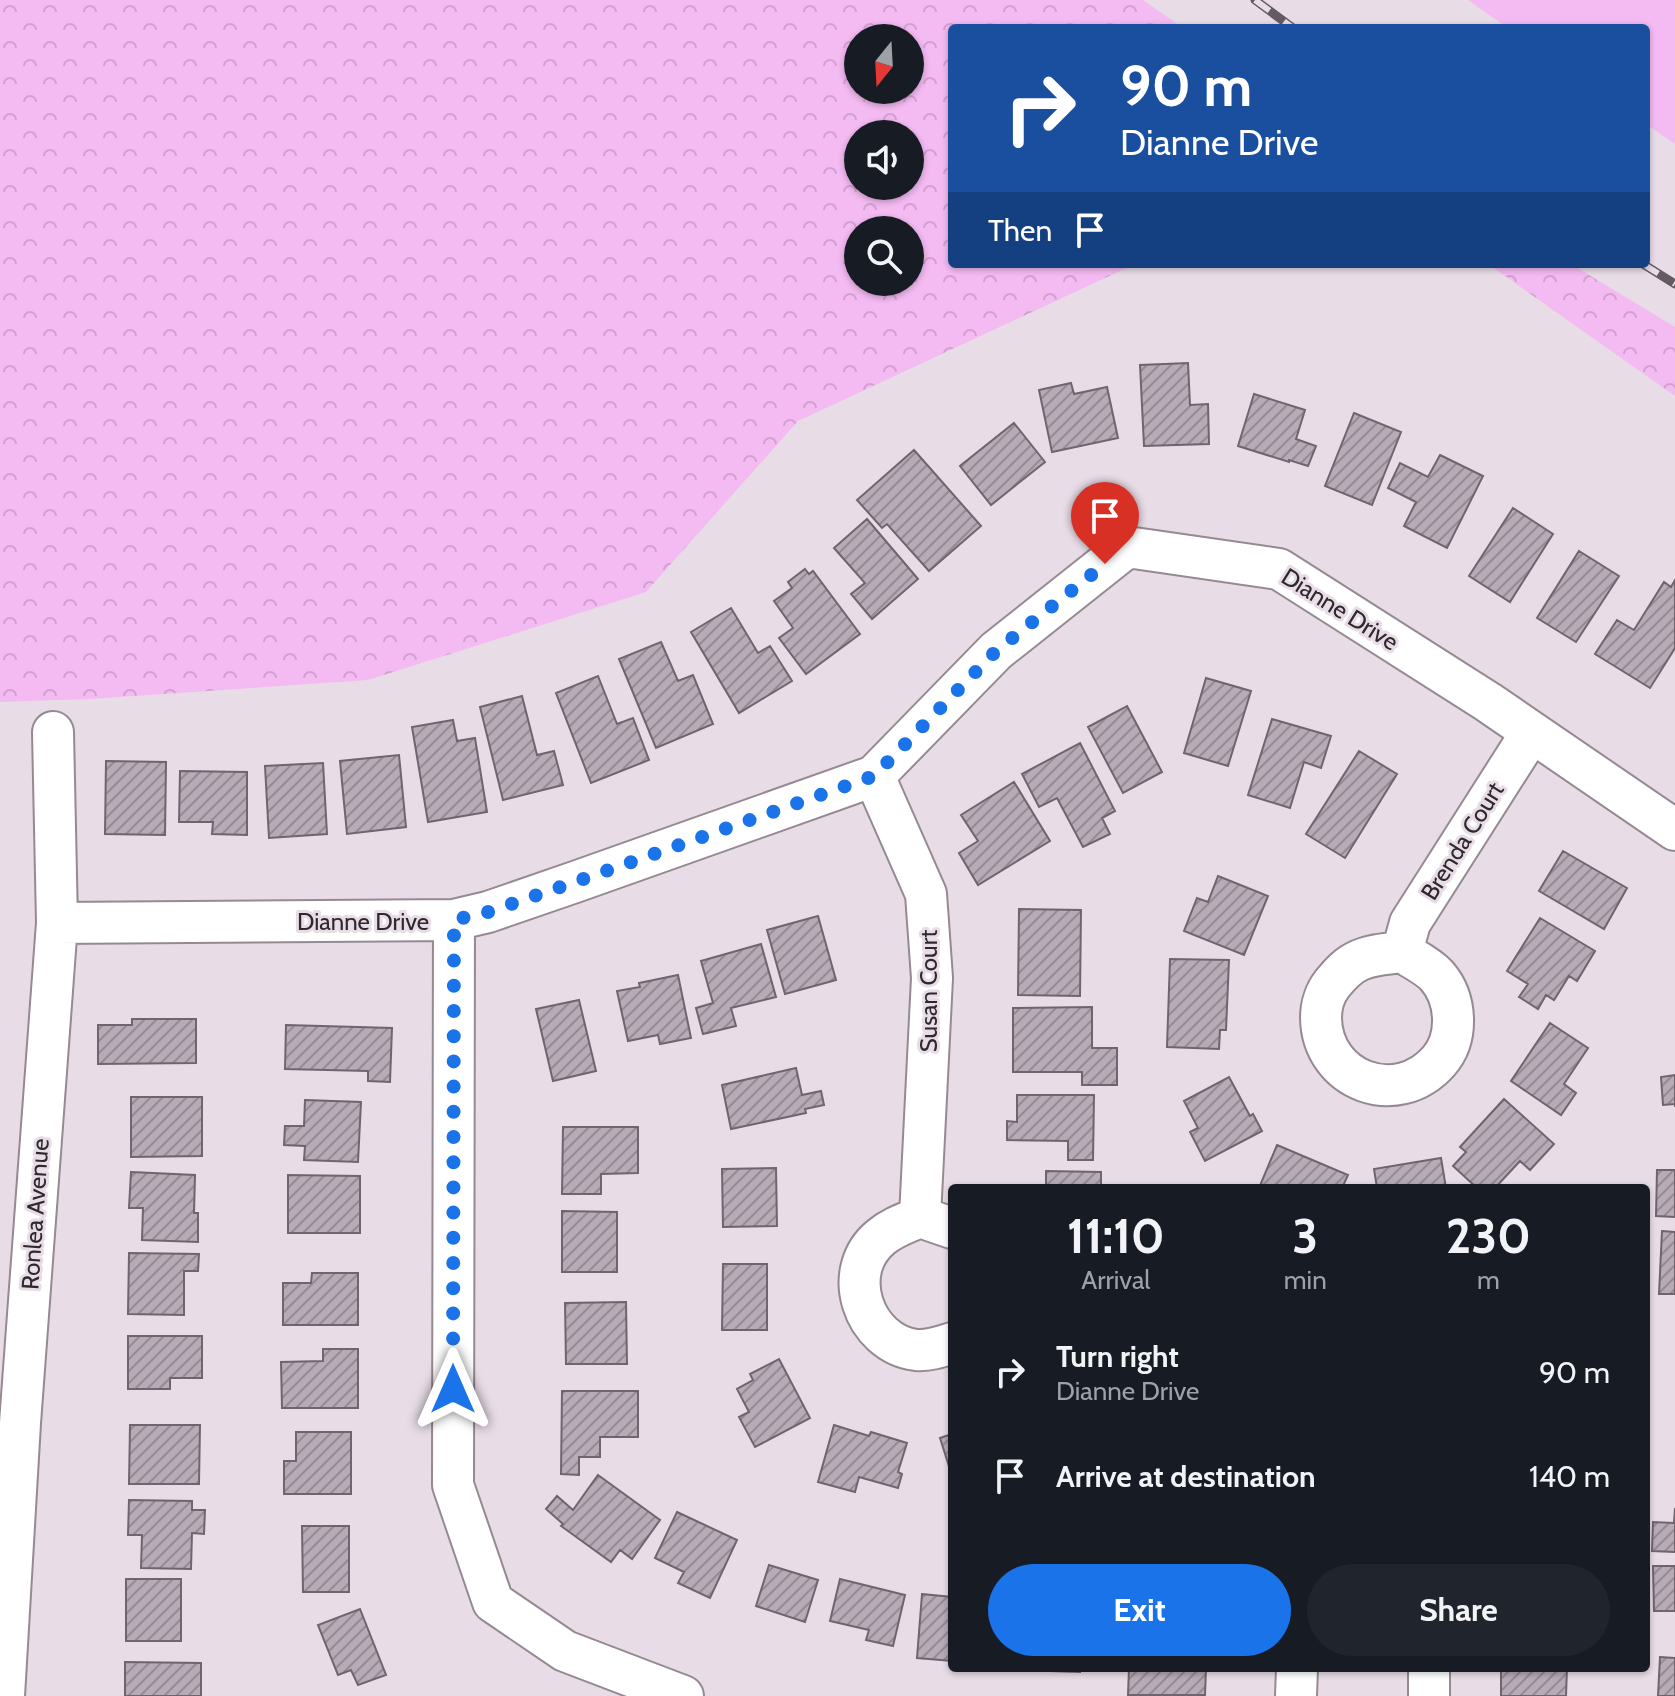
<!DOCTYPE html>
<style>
:root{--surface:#171b24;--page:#20242c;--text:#f1f3f6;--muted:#9ea1a6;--accent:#1a73e8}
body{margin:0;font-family:Cabin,sans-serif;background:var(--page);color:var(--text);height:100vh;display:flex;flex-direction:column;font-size:30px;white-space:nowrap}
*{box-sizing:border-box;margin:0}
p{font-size:26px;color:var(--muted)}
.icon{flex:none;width:44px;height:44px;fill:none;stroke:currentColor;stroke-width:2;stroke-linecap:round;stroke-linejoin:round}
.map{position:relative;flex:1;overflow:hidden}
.sheet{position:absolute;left:948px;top:1184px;width:702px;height:488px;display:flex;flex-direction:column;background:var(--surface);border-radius:8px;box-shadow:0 2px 6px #0004}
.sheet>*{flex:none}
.banner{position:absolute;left:948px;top:24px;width:702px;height:244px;border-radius:8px;box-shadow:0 2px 6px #0004;background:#1a4fa0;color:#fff;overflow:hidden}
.needle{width:52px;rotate:198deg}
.buttons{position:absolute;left:844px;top:24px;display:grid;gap:16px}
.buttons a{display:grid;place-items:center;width:80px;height:80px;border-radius:50%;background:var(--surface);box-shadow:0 2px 6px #0004;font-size:40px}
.pin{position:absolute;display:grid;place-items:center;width:68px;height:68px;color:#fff;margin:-82px -34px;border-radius:50% 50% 50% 0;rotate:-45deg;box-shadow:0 0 8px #0007}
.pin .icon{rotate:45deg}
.me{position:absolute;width:88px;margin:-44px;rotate:0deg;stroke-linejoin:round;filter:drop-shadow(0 0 6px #0008)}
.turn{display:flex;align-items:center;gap:28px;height:168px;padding:0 40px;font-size:36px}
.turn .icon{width:104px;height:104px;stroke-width:2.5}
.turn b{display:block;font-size:56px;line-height:68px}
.then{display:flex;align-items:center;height:76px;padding:0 40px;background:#0003;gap:16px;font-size:30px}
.eta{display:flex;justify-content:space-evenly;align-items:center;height:136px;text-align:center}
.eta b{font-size:48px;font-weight:700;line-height:56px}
.cta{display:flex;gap:16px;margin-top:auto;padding:16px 40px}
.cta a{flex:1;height:92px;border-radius:48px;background:var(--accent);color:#fff;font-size:32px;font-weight:700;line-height:92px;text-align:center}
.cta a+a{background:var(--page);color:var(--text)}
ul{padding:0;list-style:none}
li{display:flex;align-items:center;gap:24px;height:104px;padding:0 40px}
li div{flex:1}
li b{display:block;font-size:30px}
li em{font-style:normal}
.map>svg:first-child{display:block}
</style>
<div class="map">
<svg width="1675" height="1696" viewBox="0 0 1675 1696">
<defs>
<pattern id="forest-crowns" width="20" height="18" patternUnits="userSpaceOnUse" patternTransform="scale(2)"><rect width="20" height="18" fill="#f4baf2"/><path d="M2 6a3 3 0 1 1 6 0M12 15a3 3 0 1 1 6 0" fill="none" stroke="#d2a0d0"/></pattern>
<pattern id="building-hatch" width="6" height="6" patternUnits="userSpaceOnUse" patternTransform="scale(2)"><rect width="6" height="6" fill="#b6abb6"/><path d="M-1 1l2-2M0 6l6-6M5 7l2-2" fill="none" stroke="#948b94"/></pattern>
</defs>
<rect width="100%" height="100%" fill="#e8dce7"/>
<path fill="#f4baf2" d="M1468,0H1675V144L1646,124V28H1508Z"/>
<path fill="url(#forest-crowns)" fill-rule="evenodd" d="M0,0H1143L1183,28H952V264H1135L798,421L646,592L368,680L90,699L0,702ZM858,38H910V90H858ZM910,134V186H858V134ZM858,230H910V282H858Z
M1488,264H1571L1675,327V396Z"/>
<path fill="url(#building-hatch)" stroke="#70656f" stroke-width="2" d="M1188,363L1190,405L1208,404L1209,444L1144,446L1140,365Z
M1071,383L1074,394L1107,387L1118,438L1052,452L1039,390Z
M1254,394L1305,410L1296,439L1316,446L1308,466L1289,460V462L1238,446Z
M1354,413L1401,432L1372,505L1325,486Z
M1014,423L1045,462L991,505L960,466Z
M914,450L981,526L929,571L887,524L882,528L857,500Z
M1440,455L1483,476L1447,548L1404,526L1416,502L1388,488L1400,463L1428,477Z
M1513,508L1553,534L1510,602L1469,576Z
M867,519L918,579L872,619L851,594L865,583L834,548Z
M1579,551L1619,576L1576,642L1537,618Z
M805,569L809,574L813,571L860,634L806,674L779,638L793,628L774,601L792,588L788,582Z
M1675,580V648L1650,688L1595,654L1617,620L1634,630L1664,582L1671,587Z
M731,608L758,653L770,646L792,681L739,713L691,632Z
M661,642L678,681L693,675L713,724L656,748L619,659Z
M598,676L617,724L633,718L649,760L591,783L556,693Z
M1206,678L1251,691L1228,766L1184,753Z
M522,696L537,755L554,751L563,785L503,800L480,707Z
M1127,706L1162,772L1123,793L1088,727Z
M1272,719L1331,736L1321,768L1304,762L1290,808L1248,795Z
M453,720L457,741L475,738L487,812L428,822L412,727Z
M1080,743L1115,811L1102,818L1110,834L1083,847L1057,798L1039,807L1022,774Z
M1359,751L1397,774L1345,858L1306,834Z
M399,755L406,827L347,834L340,761Z
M106,761L166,762L165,835L105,834Z
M323,763L327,834L269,838L265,766Z
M180,771L247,772V835L212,834L213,822H179Z
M1014,782L1050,841L978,885L959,853L978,841L961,815Z
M1563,851L1627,888L1604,929L1539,891Z
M1218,876L1268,896L1244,955L1184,931L1197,898L1208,902Z
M1019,909L1081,910L1080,996L1018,995Z
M818,916L836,980L785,994L767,930Z
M1540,918L1595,951L1577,981L1569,976L1554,1000L1546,995L1538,1009L1519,997L1528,984L1507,971Z
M761,944L776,997L731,1008L736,1026L703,1034L696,1008L713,1003L701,961Z
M1170,959L1229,960L1226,1030H1220L1219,1049L1167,1047Z
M678,975L691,1038L660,1044L658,1035L628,1041L617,991L640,987L639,983Z
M579,1000L596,1071L553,1081L536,1009Z
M1092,1007V1048H1117V1085H1082V1072H1013V1008Z
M132,1019H196V1063L98,1064V1025H132Z
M1550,1023L1588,1048L1564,1084L1576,1093L1561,1115L1511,1081Z
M286,1025L392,1028L390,1082L368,1081V1071L285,1069Z
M796,1068L802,1095L821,1091L824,1105L805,1109L806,1113L731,1129L722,1085Z
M1675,1075V1107V1104L1663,1105L1661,1077Z
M1229,1077L1250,1116L1253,1114L1262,1131L1205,1161L1190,1132L1198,1128L1184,1101Z
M1017,1095H1094L1093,1160H1068V1141L1007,1140V1121L1017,1122Z
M131,1097H202V1156L131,1157Z
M1504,1099L1554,1144L1530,1170L1520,1161L1495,1188H1477L1453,1166L1466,1152L1460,1147Z
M305,1100L361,1102L358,1162L304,1160L305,1146L284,1145L285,1126H304Z
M563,1127H638V1173L601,1174V1194H562Z
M1277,1145L1348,1175L1342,1188H1259Z
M1441,1158L1446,1188H1377L1374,1169Z
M776,1168L777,1226L723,1227L722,1169Z
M1657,1170H1675V1217L1656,1216Z
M1046,1171L1101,1172V1188H1046Z
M131,1172L195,1175L194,1213H198V1242L142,1240L143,1208H129Z
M288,1175L360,1176V1233H288Z
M562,1211L617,1212V1272H562Z
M1662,1231L1675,1232V1294H1659Z
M129,1253L199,1254L198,1271H184V1315L128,1314Z
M723,1264H767V1330H722Z
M312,1273H358V1325H283V1283H311Z
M626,1302L627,1364H566L565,1303Z
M128,1336H202V1378H170V1389H128Z
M323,1349H358V1408H282L281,1362L323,1361Z
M779,1359L810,1418L755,1447L739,1417L749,1412L737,1389L753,1380L750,1374Z
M562,1391H638V1437H600V1457H579V1475L561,1474Z
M130,1425H200L199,1484H129Z
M834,1425L869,1436L871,1432L907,1443L898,1472L902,1474L898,1488L859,1477L855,1492L818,1482Z
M296,1432H351V1494H284V1461H296Z
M952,1434V1476L940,1438Z
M598,1475L660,1520L632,1559L620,1550L611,1562L561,1526L563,1524L546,1509L557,1496L573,1510Z
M129,1500L192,1501V1510H205L204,1534L192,1533L191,1569L141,1568L142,1535H128Z
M1675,1508V1552L1652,1551L1653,1522L1674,1523Z
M677,1512L737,1540L710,1598L678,1583L684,1572L655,1558Z
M302,1526H349V1592H303Z
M769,1565L818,1580L805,1622L756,1606Z
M1653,1566H1675V1611H1654Z
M126,1579H181V1641H126Z
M840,1579L905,1595L893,1646L866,1640L869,1630L830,1621Z
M922,1594L952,1597V1661L917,1658Z
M360,1609L386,1675L358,1685L351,1670L338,1675L318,1625Z
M1660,1657L1675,1658V1696H1658Z
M125,1662L201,1663V1696H125Z
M1021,1668H1080V1672L1020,1670Z
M1129,1668H1206L1205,1695H1128Z
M1501,1668H1567L1566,1696H1501Z"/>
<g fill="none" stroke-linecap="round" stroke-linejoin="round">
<g stroke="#958994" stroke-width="44">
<path id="minor" d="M874,776L926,894L932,978L920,1217
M454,920L453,1485L493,1602L565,1651L683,1696
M57,923L454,920L488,912L575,882L874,776L996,651L1127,547L1279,569L1488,702L1675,830
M1402,952C1388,954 1373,954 1360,960C1348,965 1340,974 1332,984C1325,993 1321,1006 1321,1018C1322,1081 1397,1109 1439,1061C1459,1038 1457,999 1437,976C1428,966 1413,959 1402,952L1410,923L1531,733
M952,1228L920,1217C906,1223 893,1227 881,1237C839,1271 863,1343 916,1350C929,1351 940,1347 952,1343
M4,1696L20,1423L57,923L53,732
M1296,1696L1297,1668
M1429,1696V1668"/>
</g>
<use href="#minor" stroke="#fff" stroke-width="40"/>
<g stroke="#625b61" stroke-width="9">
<path id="rail" d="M1255,0L1293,28
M1643,264L1675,284"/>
</g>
<use href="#rail" stroke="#e8dce7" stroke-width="6" stroke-dasharray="18" stroke-linecap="butt"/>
</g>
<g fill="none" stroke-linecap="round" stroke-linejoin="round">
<path stroke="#1a73e8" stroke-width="14" stroke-dasharray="0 25.2" d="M453,1389L454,920L488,912L575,882L874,776L996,651L1105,564"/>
</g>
<g text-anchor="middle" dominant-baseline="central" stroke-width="6" stroke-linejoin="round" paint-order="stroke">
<g font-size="24" fill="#2e292d" stroke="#e8dce7">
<text transform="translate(1340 609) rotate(32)">Dianne Drive</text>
<text transform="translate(1462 841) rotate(-58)">Brenda Court</text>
<text x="363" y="921">Dianne Drive</text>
<text transform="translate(928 991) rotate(-90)">Susan Court</text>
<text transform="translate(35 1214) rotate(-86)">Ronlea Avenue</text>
</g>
</g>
</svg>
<div class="buttons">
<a><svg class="needle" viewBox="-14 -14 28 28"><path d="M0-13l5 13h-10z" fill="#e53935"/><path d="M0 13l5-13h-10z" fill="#9ea1a6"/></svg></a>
<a><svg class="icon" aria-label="sound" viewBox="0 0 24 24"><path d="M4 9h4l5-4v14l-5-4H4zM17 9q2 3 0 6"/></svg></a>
<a><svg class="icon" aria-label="search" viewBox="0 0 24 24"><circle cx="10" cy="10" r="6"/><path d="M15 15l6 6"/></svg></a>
</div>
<div class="pin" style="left:1105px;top:564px;background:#d93025"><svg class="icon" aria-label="arrive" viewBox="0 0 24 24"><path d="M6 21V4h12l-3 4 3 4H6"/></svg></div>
<svg class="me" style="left:453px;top:1389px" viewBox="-20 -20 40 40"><path d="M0-17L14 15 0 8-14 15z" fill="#1a73e8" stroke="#fff" stroke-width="4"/></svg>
<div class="banner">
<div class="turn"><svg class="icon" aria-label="right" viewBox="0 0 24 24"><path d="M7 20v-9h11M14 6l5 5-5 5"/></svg><div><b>90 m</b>Dianne Drive</div></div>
<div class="then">Then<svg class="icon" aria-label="arrive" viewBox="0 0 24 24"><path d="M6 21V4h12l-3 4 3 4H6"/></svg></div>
</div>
<section class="sheet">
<div class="eta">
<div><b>11:10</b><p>Arrival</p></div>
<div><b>3</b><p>min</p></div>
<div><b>230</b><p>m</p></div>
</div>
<ul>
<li><svg class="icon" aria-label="right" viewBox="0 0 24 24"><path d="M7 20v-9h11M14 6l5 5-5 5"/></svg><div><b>Turn right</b><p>Dianne Drive</p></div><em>90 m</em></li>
<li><svg class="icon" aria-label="arrive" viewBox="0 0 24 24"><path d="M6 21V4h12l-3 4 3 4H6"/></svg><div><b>Arrive at destination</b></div><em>140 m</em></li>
</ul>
<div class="cta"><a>Exit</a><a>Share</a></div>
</section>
</div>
